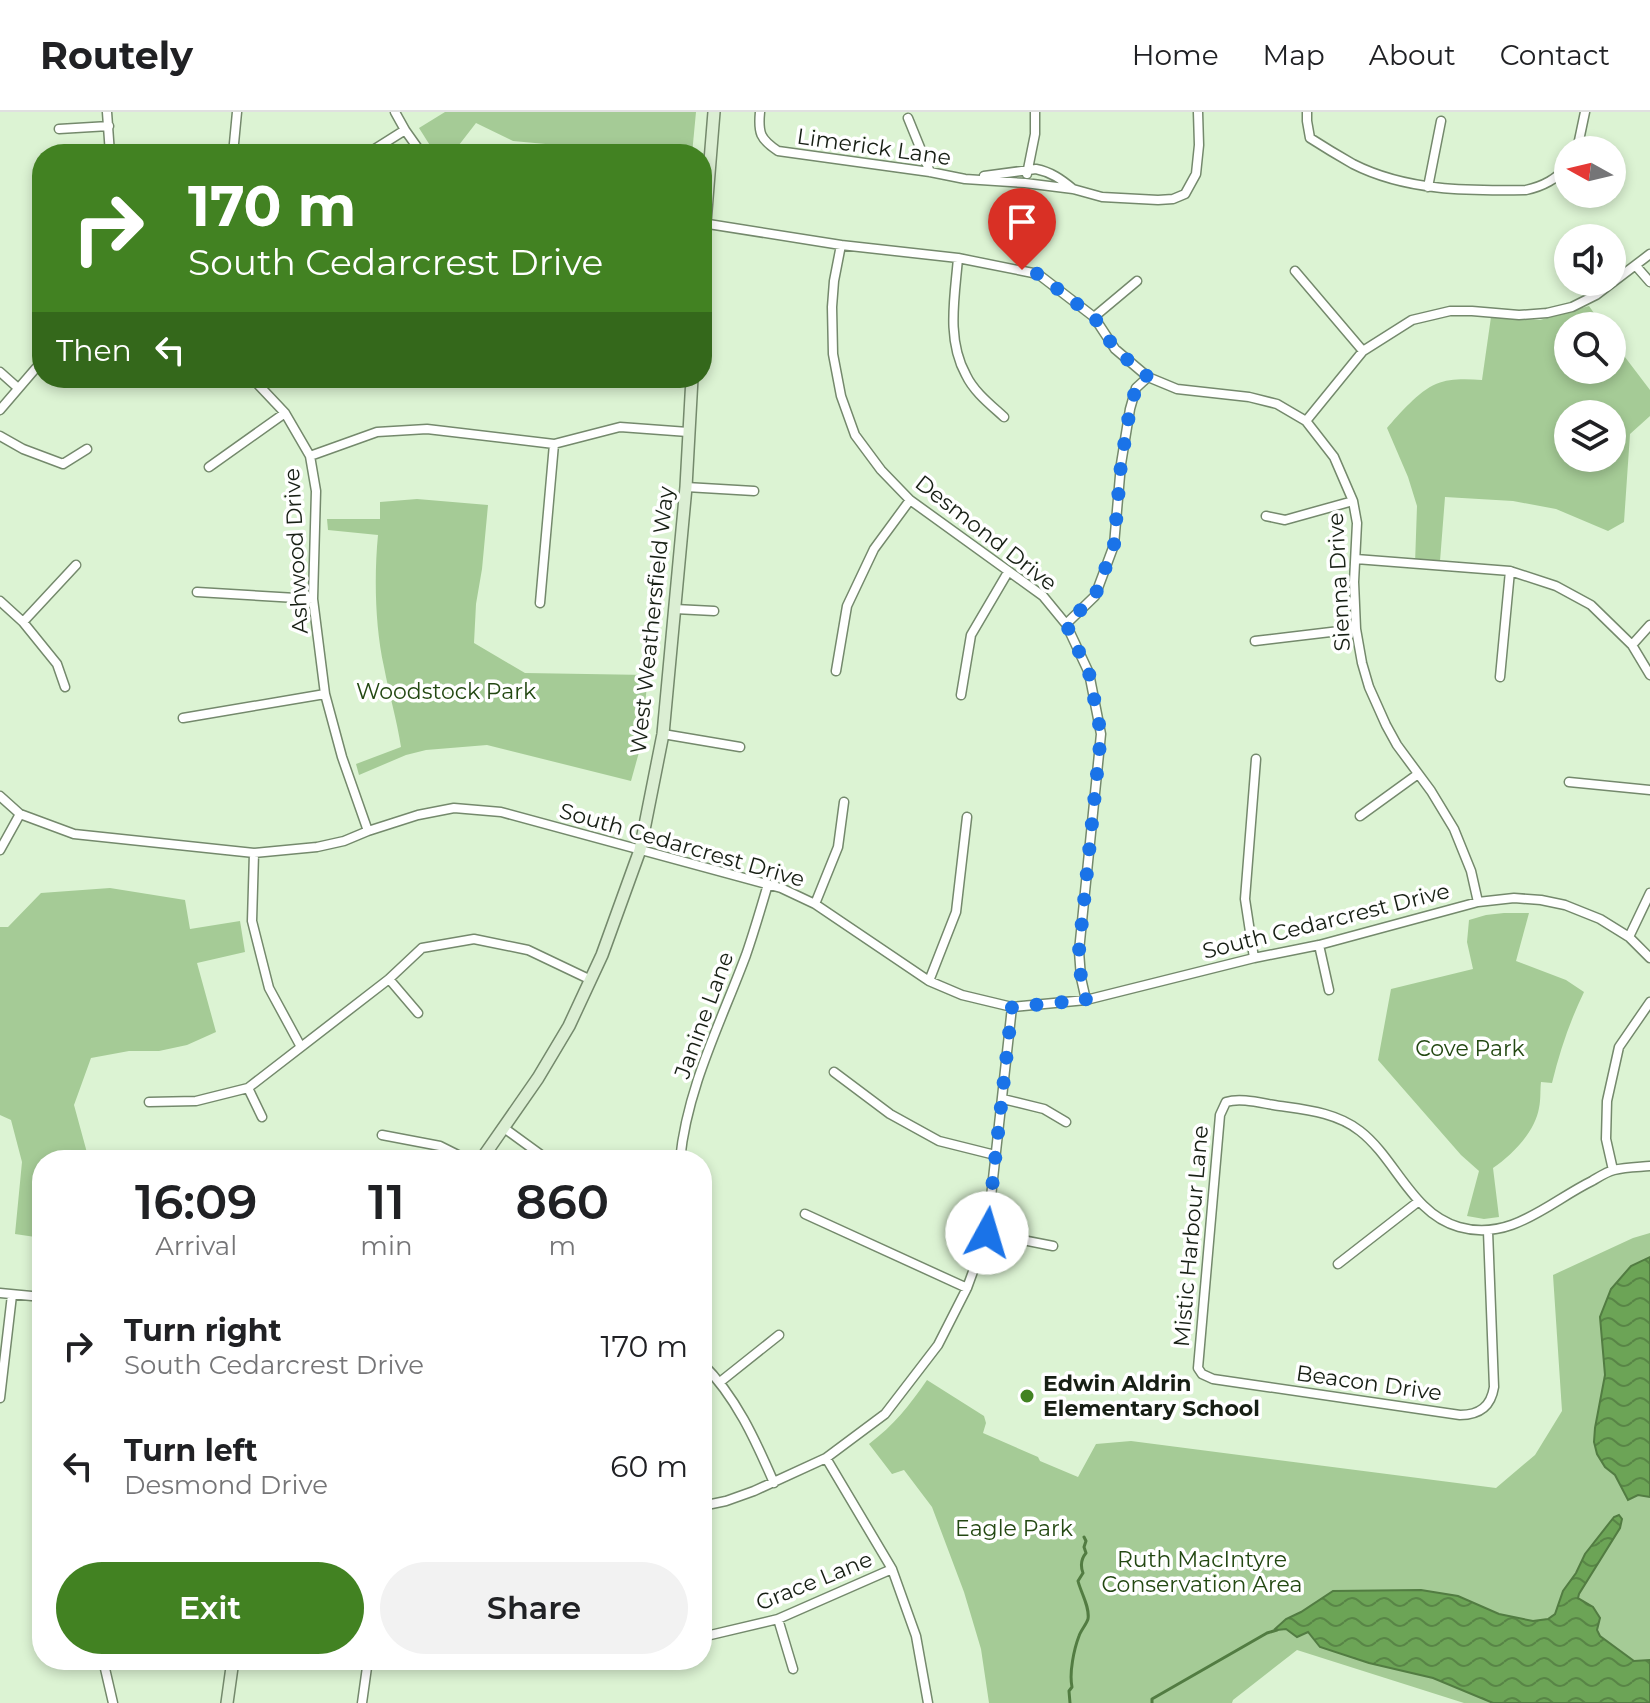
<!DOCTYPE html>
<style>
:root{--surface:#fff;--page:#f2f2f2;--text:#202124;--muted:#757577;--line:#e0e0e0;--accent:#428222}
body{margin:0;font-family:Montserrat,sans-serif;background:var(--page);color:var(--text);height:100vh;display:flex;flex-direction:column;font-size:30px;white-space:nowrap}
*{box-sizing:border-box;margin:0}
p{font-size:26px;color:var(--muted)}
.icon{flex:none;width:44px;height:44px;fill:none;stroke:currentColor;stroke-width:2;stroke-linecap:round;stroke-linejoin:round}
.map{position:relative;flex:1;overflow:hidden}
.drawer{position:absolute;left:32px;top:1038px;width:680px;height:520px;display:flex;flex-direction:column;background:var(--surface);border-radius:32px;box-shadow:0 4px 12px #0003}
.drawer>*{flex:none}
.top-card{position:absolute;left:32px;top:32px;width:680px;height:244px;border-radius:32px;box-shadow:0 4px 12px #0003;background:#428222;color:#fff;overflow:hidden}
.needle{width:52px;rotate:278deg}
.fabs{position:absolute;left:1554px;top:24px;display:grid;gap:16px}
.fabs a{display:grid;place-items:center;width:72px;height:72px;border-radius:50%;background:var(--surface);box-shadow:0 4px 12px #0003;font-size:40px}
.pin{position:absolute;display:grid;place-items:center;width:68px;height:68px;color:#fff;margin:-82px -34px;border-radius:50% 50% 50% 0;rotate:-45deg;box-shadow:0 0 8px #0007}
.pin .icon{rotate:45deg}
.me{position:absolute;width:88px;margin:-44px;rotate:6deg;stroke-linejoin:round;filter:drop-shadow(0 0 6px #0008)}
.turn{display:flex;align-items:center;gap:28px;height:168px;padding:0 24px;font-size:36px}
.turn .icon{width:104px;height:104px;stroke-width:2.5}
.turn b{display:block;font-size:56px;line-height:68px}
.then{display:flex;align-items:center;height:76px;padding:0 24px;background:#0003;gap:16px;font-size:30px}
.eta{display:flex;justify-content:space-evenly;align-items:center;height:136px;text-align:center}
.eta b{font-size:48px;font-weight:600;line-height:56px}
.primary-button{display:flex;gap:16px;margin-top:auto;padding:16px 24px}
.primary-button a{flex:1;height:92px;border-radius:48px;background:var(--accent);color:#fff;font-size:32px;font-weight:600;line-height:92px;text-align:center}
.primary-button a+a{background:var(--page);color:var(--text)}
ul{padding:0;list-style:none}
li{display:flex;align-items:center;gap:24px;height:120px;padding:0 24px}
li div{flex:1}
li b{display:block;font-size:30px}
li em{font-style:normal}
header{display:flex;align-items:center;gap:48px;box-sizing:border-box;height:112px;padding:0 40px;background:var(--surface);border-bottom:2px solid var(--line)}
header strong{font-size:38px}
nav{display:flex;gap:44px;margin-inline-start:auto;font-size:28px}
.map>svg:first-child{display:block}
</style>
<header>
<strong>Routely</strong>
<nav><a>Home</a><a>Map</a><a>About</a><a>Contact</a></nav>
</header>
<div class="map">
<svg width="1650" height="1591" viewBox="0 0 1650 1591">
<defs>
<pattern id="water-waves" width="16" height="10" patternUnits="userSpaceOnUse" patternTransform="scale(2)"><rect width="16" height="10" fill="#6ca456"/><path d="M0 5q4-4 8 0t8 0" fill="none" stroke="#588546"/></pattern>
</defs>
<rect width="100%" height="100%" fill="#dcf3d3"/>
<path fill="#a5cb96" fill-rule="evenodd" d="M445,0H696L692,42L578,35L513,29L476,11L452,42H438L431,35L419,16Z
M1589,194L1603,214H1568V258H1612V228L1650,278V304L1630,322L1624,410L1608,419L1556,397L1513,389L1445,385L1440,449L1415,452L1417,394L1408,365L1387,316C1399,302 1419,279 1436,272C1450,266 1467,267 1482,268L1491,205L1540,208ZM1568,302H1612V346H1568Z
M417,387L488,393L482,457L476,492L474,531L525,561L648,563L641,633L631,669L487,633L426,638L406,643L359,663L356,652L401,635C397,608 389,582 384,555C375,515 374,464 378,423L328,418L327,407H380V390Z
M110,776L185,788L190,817L240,809L245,840L197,851L216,920L187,933L159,939H129L91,946L74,993L89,1048H42V1126L15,1122L22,1050L11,1008L0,1003V815H8L41,781Z
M1504,801H1529L1516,849L1566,868L1584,880C1570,909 1560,938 1552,971L1541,970C1540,978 1541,987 1539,996C1535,1020 1512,1043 1493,1056L1499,1105L1484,1107L1467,1104L1479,1059L1461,1043L1378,948L1391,877L1473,857L1467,830L1469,808L1486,803Z
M1650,1121V1591H1464L1297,1538L1233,1588L1232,1591H989L981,1537L964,1480L932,1395L904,1358L892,1362L869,1332C894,1313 909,1294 927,1268L984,1304L986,1311L983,1321L1038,1345L1040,1349L1078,1365L1096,1332L1131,1329L1496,1376L1535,1343L1562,1299L1553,1163L1633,1126Z"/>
<path fill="url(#water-waves)" stroke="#527c42" stroke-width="2" d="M1650,1145V1385L1638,1383L1628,1388L1615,1363L1605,1355L1597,1342L1594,1330L1595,1316L1605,1263L1600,1205L1611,1177L1631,1154Z
M1619,1403L1622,1407L1620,1416L1579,1482L1578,1486L1593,1495L1600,1506L1597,1518L1600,1524L1634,1549L1650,1548V1591H1493L1433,1566L1369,1551L1320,1535L1308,1520L1297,1525L1286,1517L1277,1518L1275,1517L1286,1507L1301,1500L1333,1479L1421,1478L1458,1484L1499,1502L1533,1509L1548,1507L1555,1502L1563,1479L1576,1461L1585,1442L1614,1405Z"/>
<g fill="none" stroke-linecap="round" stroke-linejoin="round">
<path stroke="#527c42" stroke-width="3" d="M1070,1591L1069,1579L1072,1575C1069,1561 1074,1537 1079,1524C1081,1518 1086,1513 1088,1507C1090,1495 1081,1481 1078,1469L1083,1461C1080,1453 1081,1447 1086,1441L1084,1435L1086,1429L1084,1425
M1152,1591V1587L1267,1521L1277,1518"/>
<g stroke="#74896c" stroke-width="11">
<path id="street" d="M107,0L110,42
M395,0L405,18L422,42
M760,0C758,21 760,27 778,39L930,60L965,67L1025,71L1073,77L1102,85L1158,88L1173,87L1185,82L1196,62L1199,33L1198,0
M1307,0V9L1310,26C1324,35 1339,44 1353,52C1406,79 1468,79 1526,78C1544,74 1556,67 1568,54
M908,6L930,60
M59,17L109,14
M1577,38L1585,0
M233,42L237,0
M367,42L405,18
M1027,62L1035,22V0
M984,64L1036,57C1051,60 1061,67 1073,77
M1428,75L1441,9
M702,111L841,133L958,146L1038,162L1094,205L1115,237L1148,265L1177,277L1249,285L1277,292L1306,309L1334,345L1353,389L1357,411L1354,470L1356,517L1362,551L1369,575L1386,613L1397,633L1431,679L1454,717L1471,759L1478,790
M841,133L834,169L832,195L833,242L841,284L855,323L881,358L910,388L1043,484L1066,512L1089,561L1101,622L1079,839L1081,866L1086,888
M39,136L42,137
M958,146C955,184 946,227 966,263C974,280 991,293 1004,305
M1636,154L1650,170
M1295,159L1363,239
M1094,205L1137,169
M0,260L18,276
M252,266L285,301L310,344L316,379L313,487L325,582L342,645L368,719
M0,298L42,249
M1306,309L1363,239L1412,208L1450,199H1472L1519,203L1547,201L1572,195L1596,183L1650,142
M0,324L23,337L63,352L87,337
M310,344L377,320L427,317L554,332L620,315L688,320
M209,355L285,301
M686,375L754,379
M1266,404L1285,408L1353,389
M1356,447L1510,459L1556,474L1591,493L1632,533L1650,563
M197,480L313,487
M0,489L23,510L57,552L65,575
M540,491L554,332
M675,497L714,499
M23,510L76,453
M1066,512L1095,484L1114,433L1121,352L1130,297L1136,276L1148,265
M1255,529L1356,517
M1632,533L1650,513
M836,559L847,494L874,437L910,388
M1500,565L1510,459
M961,583L971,523L1008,460
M183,606L325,582
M663,622L740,635
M1569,670L1650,678
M0,684L20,702L74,722L254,741L317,735L344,729L368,719L418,703L454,696L501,700L781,776L815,792L929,869L962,883L1012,895L1086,888L1254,846L1319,833L1478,790L1514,786L1541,788L1565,793L1600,807L1629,825L1650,846
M1360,704L1418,662
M0,738L20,702
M254,741L252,809L269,876L301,935
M815,792L838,735L844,690
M1629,825L1650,781
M1319,833L1329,878
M1254,846L1245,787L1256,647
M389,867L418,901
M929,869L956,800L967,705
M834,960L890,1002L939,1029L995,1043
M248,976L262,1005
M1003,987L1044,997L1066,1010
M149,990L196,989L248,976L389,867L422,836L474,827L528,838L591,868
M504,1016L548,1048
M382,1023L440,1034L468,1048
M680,1048C687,976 721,910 746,843C754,820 761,796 768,772
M1613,1058L1606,1027L1607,989L1619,935L1650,890
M805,1102L967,1176
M1488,1119L1494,1275C1491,1294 1480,1303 1460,1303L1213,1267L1202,1262L1198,1256L1220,1003L1226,990C1242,985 1264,992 1280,994C1308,998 1337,1001 1360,1019C1396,1047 1412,1102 1459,1115C1511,1130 1549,1090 1592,1069C1599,1065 1606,1060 1614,1058C1625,1055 1639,1055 1650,1054
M987,1121L1053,1134
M1338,1152L1419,1089
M0,1181L42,1185
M702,1251C736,1285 755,1327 774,1371
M720,1270L779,1223
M0,1286L12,1183
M826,1346L892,1457L916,1524L928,1591
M702,1394L726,1389L754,1379L826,1346L885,1302L938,1233L967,1176L987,1121L1012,895
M778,1507L793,1557
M702,1525L778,1507L892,1457
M103,1548L113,1591
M362,1591L368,1548"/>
</g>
<g stroke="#74896c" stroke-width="14">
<path id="secondary" d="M702,148L714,0
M481,1048L538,966L569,914L602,843L640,738L663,622L686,375L692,266
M227,1591L233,1548"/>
</g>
<use href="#street" stroke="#fff" stroke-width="8"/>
<use href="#secondary" stroke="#dbeed3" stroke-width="11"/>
</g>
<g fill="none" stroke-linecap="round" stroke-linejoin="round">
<path stroke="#1a73e8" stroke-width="14" stroke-dasharray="0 25.2" d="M987,1121L1012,895L1086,888L1081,866L1079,839L1101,622L1089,561L1066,512L1095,484L1114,433L1121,352L1130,297L1136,276L1148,265L1115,237L1094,205L1038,162L1022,158"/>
</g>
<circle fill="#428222" stroke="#fff" stroke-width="3" cx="1027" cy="1284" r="8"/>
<g text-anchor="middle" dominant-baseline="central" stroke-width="7" stroke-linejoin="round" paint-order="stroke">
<g font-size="22" fill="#171f14" stroke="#fff">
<text transform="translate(874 35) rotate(8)">Limerick Lane</text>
<text transform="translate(986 421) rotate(38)">Desmond Drive</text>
<text transform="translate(296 439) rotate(-93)">Ashwood Drive</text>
<text transform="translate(1339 470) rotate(-93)">Sienna Drive</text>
<text transform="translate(652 508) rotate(-84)">West Weathersfield Way</text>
<text transform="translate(682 733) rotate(16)">South Cedarcrest Drive</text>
<text transform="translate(1326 809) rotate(-14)">South Cedarcrest Drive</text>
<text transform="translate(704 903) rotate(-70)">Janine Lane</text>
<text transform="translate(1191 1124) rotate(-85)">Mistic Harbour Lane</text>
<text transform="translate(1369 1271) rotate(8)">Beacon Drive</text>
<text transform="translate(814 1469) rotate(-22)">Grace Lane</text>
</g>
<g font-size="22" fill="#234812" stroke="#fff">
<text x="446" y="579">Woodstock Park</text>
<text x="1470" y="936">Cove Park</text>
<text x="1014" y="1416">Eagle Park</text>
<text x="1202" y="1447">Ruth MacIntyre<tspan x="1202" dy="25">Conservation Area</tspan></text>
</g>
<g font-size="22" font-weight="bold" fill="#171f14" stroke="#fff" text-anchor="start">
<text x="1043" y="1271">Edwin Aldrin<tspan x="1043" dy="25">Elementary School</tspan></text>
</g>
</g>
</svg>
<div class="fabs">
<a><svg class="needle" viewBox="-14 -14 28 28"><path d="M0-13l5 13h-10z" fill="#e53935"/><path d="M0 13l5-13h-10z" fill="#757577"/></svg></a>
<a><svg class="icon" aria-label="sound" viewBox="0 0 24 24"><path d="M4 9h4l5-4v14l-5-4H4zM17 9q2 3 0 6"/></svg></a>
<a><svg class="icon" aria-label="search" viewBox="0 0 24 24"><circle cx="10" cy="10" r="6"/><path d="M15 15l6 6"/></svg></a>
<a><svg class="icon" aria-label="layers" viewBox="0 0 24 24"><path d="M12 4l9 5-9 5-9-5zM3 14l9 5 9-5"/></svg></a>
</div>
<div class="pin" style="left:1022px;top:158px;background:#d93025"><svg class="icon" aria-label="arrive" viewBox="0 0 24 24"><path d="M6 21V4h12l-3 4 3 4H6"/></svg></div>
<svg class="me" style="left:987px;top:1121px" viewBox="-20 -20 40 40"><circle r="19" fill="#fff"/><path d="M0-13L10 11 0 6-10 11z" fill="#1a73e8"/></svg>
<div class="top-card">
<div class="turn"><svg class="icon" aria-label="right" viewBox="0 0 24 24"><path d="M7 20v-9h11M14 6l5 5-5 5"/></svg><div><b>170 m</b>South Cedarcrest Drive</div></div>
<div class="then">Then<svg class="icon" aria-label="left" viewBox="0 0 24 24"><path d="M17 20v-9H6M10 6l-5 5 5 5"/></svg></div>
</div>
<section class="drawer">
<div class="eta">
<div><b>16:09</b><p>Arrival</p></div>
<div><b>11</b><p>min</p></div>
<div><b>860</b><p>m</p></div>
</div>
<ul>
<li><svg class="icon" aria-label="right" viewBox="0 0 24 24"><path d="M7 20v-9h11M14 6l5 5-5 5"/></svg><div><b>Turn right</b><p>South Cedarcrest Drive</p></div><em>170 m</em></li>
<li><svg class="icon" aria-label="left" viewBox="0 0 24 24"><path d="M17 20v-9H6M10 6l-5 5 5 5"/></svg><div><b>Turn left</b><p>Desmond Drive</p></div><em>60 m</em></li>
</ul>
<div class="primary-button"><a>Exit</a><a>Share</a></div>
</section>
</div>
